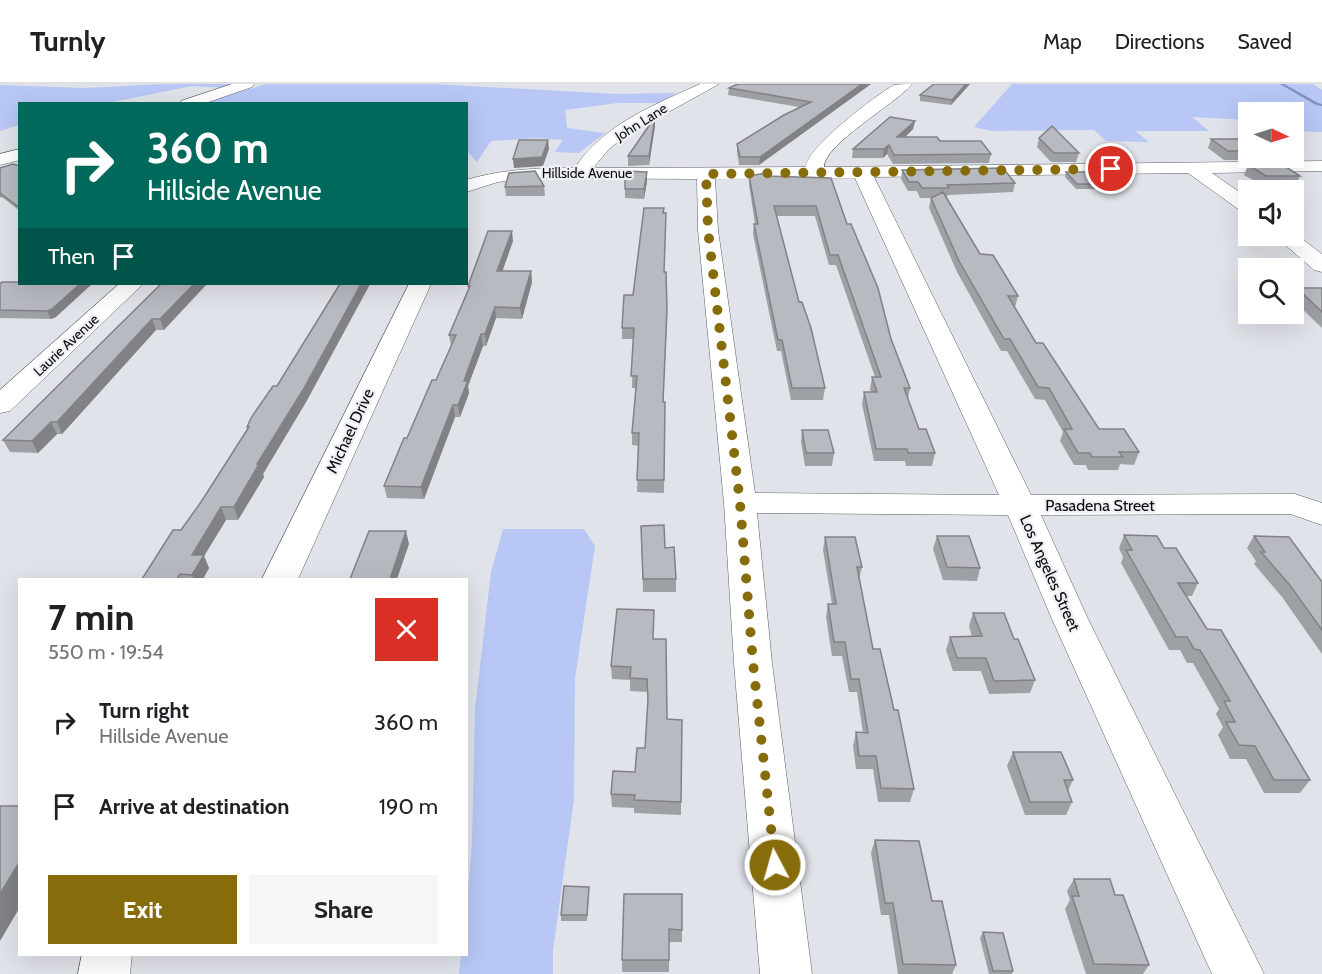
<!DOCTYPE html>
<meta charset="utf-8">
<style>
:root{--surface:#fff;--page:#f6f6f6;--text:#202124;--muted:#757577;--line:#e0e0e0;--accent:#866c0a}
body{margin:0;font-family:Cabin,sans-serif;background:var(--page);color:var(--text);height:100vh;display:flex;flex-direction:column;font-size:22px;white-space:nowrap}
*{box-sizing:border-box;margin:0}
p{font-size:20px;color:var(--muted)}
.icon{flex:none;width:33px;height:33px;fill:none;stroke:currentColor;stroke-width:2;stroke-linecap:round;stroke-linejoin:round}
.map{position:relative;flex:1;overflow:hidden}
.side{position:absolute;left:18px;top:494px;width:450px;height:378px;display:flex;flex-direction:column;background:var(--surface);border-radius:0px;box-shadow:0 6px 24px #0002}
.side>*{flex:none}
.hud{position:absolute;left:18px;top:18px;width:450px;height:183px;border-radius:0px;box-shadow:0 6px 24px #0002;background:#00695c;color:#fff;overflow:hidden}
.needle{width:39px;rotate:94deg}
.buttons{position:absolute;left:1238px;top:18px;display:grid;gap:12px}
.buttons a{display:grid;place-items:center;width:66px;height:66px;border-radius:0px;background:var(--surface);box-shadow:0 6px 24px #0002;font-size:30px}
.pin{position:absolute;display:grid;place-items:center;width:51px;height:51px;color:#fff;margin:-26px;border:3px solid #fff;border-radius:50%;box-shadow:0 2px 6px #0007}
.me{position:absolute;width:66px;margin:-33px;rotate:354deg;stroke-linejoin:round;filter:drop-shadow(0 0 4px #0008)}
.turn{display:flex;align-items:center;gap:21px;height:126px;padding:0 30px;font-size:27px}
.turn .icon{width:78px;height:78px;stroke-width:2.5}
.turn b{display:block;font-size:42px;line-height:51px}
.then{display:flex;align-items:center;height:57px;padding:0 30px;background:#0003;gap:12px;font-size:22px}
.round{display:grid;place-items:center;flex:none;width:63px;height:63px;border-radius:0px;background:var(--page)}
.head{display:flex;align-items:center;justify-content:space-between;height:102px;padding:0 30px}
h1{font-size:36px;font-weight:700;line-height:45px}
.action{display:flex;gap:12px;margin-top:auto;padding:12px 30px}
.action a{flex:1;height:69px;border-radius:0px;background:var(--accent);color:#fff;font-size:24px;font-weight:700;line-height:69px;text-align:center}
.action a+a{background:var(--page);color:var(--text)}
ul{padding:0;list-style:none}
li{display:flex;align-items:center;gap:18px;height:84px;padding:0 30px}
li div{flex:1}
li b{display:block;font-size:22px}
li em{font-style:normal}
header{display:flex;align-items:center;gap:36px;box-sizing:border-box;height:84px;padding:0 30px;background:var(--surface);border-bottom:2px solid var(--line)}
header strong{font-size:28px}
nav{display:flex;gap:33px;margin-inline-start:auto;font-size:21px}
.map>svg:first-child{display:block}
</style>
<header>
<strong>Turnly</strong>
<nav><a>Map</a><a>Directions</a><a>Saved</a></nav>
</header>
<div class="map">
<svg width="1322" height="890" viewBox="0 0 1322 890">
<rect width="100%" height="100%" fill="#e0e3e9"/>
<path fill="#b8c7f5" d="M164,0H235L223,4L192,2L107,19L20,20L19,41L0,47V1L84,4Z
M266,0H433L618,10L676,9L660,19H617L565,26L567,44L605,49L579,69L555,68L563,56L538,54L491,57L477,78L467,67L466,20H197Z
M1012,0H1313L1322,6V48L1293,47V28H1248V36L1192,33L1209,47H1135L1149,58L1106,57L1094,46L993,47L974,43Z
M503,445H584L595,462L575,594L574,715L553,866V890H459L461,870H466L467,816L472,760L475,625L491,488Z"/>
<g fill="none" stroke-linecap="round" stroke-linejoin="round">
<path fill="#8291c2" fill-rule="evenodd" d="M1280,0H1284L1318,19L1322,20V22L1316,21Z"/>
<g stroke="#5d5f65" stroke-width="1">
<path id="minor" d="M232,0H254L252,3L203,20H179L181,17Z
M700,0H719L625,52L609,65L593,84L806,83C806,64 876,11 894,1C899,0 906,0 912,0C896,20 824,60 824,83L1322,77V87L1212,89L1248,114V129L1241,127L1188,89L874,93L1031,411L1295,410L1322,419V441L1290,430L1041,431L1088,535L1264,890H1212L1052,535L1008,431L757,429L772,579L812,890H760L734,579L724,419L698,146L697,95L529,94L498,98L466,108V96C503,85 537,84 575,84C602,41 656,20 700,0ZM855,94L999,411L755,409L718,146L715,95Z
M20,65V76L0,81V70Z
M1293,148L1322,170V188L1314,186L1275,152H1293Z
M119,200H143L10,327L0,329V306Z
M409,200H431L298,495H262Z
M82,870H132L130,890H78Z"/>
</g>
<use href="#minor" fill="#fff" fill-rule="evenodd"/>
</g>
<path fill="#9da0a5" d="M738,0H871L759,81H739L737,68V60L799,23L728,11L729,4Z
M970,0L951,21L920,17V11Z
M655,33V42L649,81L628,82V72Z
M915,37L913,45L905,53L940,57L991,70L989,79L893,80L887,70L883,74H852L853,65Z
M1039,54L1079,69L1076,78H1051L1037,63Z
M1211,55L1248,57V74H1260L1259,76H1224L1208,64Z
M1248,81L1300,92L1296,101H1262L1244,91Z
M20,82V127L2,113L0,114V84Z
M902,86L1015,99L1013,108L948,111L947,113H946L980,170L1018,212L1015,223H1014L1036,259L1099,345L1139,368L1134,381L1120,380L1118,386H1088L1086,381H1074L1060,357L1063,348L1045,316L1035,315L1007,267H1001L957,188L929,124L931,114H932H920L917,107H908L901,95Z
M625,87L647,97L644,115L625,114Z
M1066,88L1104,100L1103,105H1076L1065,93Z
M749,92H767L847,140L910,304L908,315L919,345L935,369L932,382H906L905,377H874L862,320L864,308H871L870,305L872,293H875L836,181H829L815,132H776L799,218L825,304L823,316H791L781,267H777L753,150L754,140H755L749,101Z
M544,102L545,112H506L505,103Z
M664,129V188L667,237L663,318H665L664,409L637,408L639,362L632,361V349L636,304H632L633,255H622V244Z
M513,157L502,187H531L532,198L522,235L496,234L486,262H483L468,302L469,309L460,333H455L424,415L387,414L384,402L436,296L451,262L449,251L468,205V202Z
M20,198L56,233L51,235L0,234V200Z
M161,200L164,246H156L62,350H57L38,369L10,368L3,356Z
M338,200H370L306,318L263,390L264,393L238,436H226L204,472L209,484L203,495H142L181,446L201,418L247,345V343L277,302L338,202Z
M1297,204H1322V244L1293,216V213Z
M802,346L834,369L832,382H805L801,358Z
M641,442L665,464L676,495V508H643Z
M1124,451L1164,464L1198,499L1192,512H1187L1207,545L1310,696L1300,709H1264L1246,675H1230L1218,651L1223,643L1216,630L1219,625L1193,579H1187L1180,566H1169L1121,479L1123,473L1119,464Z
M937,452L980,484L977,497L943,496L933,465Z
M1254,452L1322,498V570L1282,513L1254,480L1256,477L1247,464Z
M825,453L862,483L859,495L873,565L894,626L914,705L910,718H878L873,685H856L853,662L856,648L863,649L857,608H849L842,572H832L826,533L828,520H832L823,466Z
M973,529L1014,555L1035,596L1030,609L989,610L981,587H953L946,566L950,553L972,552L969,542Z
M654,555L681,718V731L634,729V724L612,723L611,710L635,688L645,664L648,619L647,608L630,607V596L612,595L611,582Z
M1013,668L1073,696L1068,707L1072,718L1066,731H1025L1007,682Z
M875,756L932,817L956,881L952,890H898L889,831H881L871,769Z
M1074,795L1115,811L1149,881L1143,890H1086L1065,825L1070,816L1067,807Z
M589,803V809L587,837H561V831Z
M624,810L682,846V858H669V888H622V876Z
M983,848L1013,887L1012,890H989L980,854Z"/>
<path fill="#808286" d="M862,0H871L759,81L760,73Z
M966,0H970L951,21L952,16Z
M655,33V42L649,81V72Z
M915,37L913,45L896,62L897,53Z
M548,56L549,65L543,82L514,84L513,75Z
M889,61L887,70L883,74L884,65Z
M647,88V97L644,115V105Z
M512,147L513,157L499,197L497,187Z
M531,187L532,198L522,235L520,224Z
M80,200H92L56,233L51,235L47,227Z
M194,200H207L164,246L160,235Z
M361,200H370L306,318L263,390L264,393L238,436L234,423L257,380Z
M495,223L496,234L486,262L485,250Z
M152,235L156,246L62,350L57,338Z
M481,250L483,262L468,302L469,309L460,333L458,321L464,297Z
M453,321L455,333L424,415L421,403Z
M51,338L57,350L38,369L32,357Z
M221,423L226,436L204,472L209,484L203,495H194L192,491V471Z
M406,447L409,460L397,495H390Z
M20,777V823L0,857V810Z"/>
<path fill="#b7bac0" stroke="#808286" stroke-width="1.5" d="M738,0H862L760,73H740L737,60L784,31L811,18L729,4Z
M934,0H966L952,16L920,11Z
M655,33L649,72H628Z
M890,33L915,37L897,53H937L940,57H981L991,70L894,71L889,61L884,65H853Z
M1052,42L1079,69H1054L1039,54Z
M1211,55H1245L1248,57V67H1228Z
M519,56H548L542,73L513,75Z
M13,80L20,82V124L0,109V84Z
M1248,81H1283L1300,92H1266Z
M1003,84L1015,99L947,101L949,104H922L918,98H909L902,86Z
M535,87L544,102L505,103L509,89Z
M625,87L647,88L644,105H625Z
M1066,88H1092L1104,100H1077Z
M766,89L767,92L831,94L847,140H851L878,204L891,255L910,304H904L919,345H926L935,369H908L907,365H876L864,308H877L872,293H881L838,171H830L816,122H774L799,218H802L811,244L825,304H792L782,256H778L754,140H758L749,92Z
M943,108L980,170L993,171L1018,212H1008L1036,259H1043L1099,345H1124L1139,368H1119L1123,373H1092L1090,369H1078L1064,345H1072L1049,304L1038,303L1010,255H1004L959,177L931,114Z
M644,124H664L663,129H666L664,188H666L667,225L663,318H665L664,396H637L639,349H632L637,292H631L634,244H622L624,211H633Z
M488,147H512L497,187H531L520,224L495,223L485,250H481L464,297H468L458,321H453L421,403L384,402L404,354H407L432,296H436L456,251H449L470,202H468Z
M2,198H20V200H80L52,225L47,227L0,226V200Z
M161,200H194L160,235H152L57,338H51L32,357L3,356Z
M340,200H361L303,306L257,380H259L234,423H221L192,471H204L192,491L180,490L177,495H142L173,446H181L201,418L249,343H247L251,334L273,302H277Z
M1297,204H1322V228Z
M802,346H828L834,369H806Z
M664,441L665,464L674,463L676,495H643L641,442Z
M369,447H406L390,495H350Z
M1124,451L1157,452L1164,464H1176L1198,499H1178L1207,545L1221,546L1310,696H1274L1255,662L1239,661L1226,638H1235L1224,617H1230L1200,566L1194,565L1187,553H1176L1126,466H1132Z
M937,452H969L980,484L947,483Z
M1254,452L1289,453L1322,498V546L1289,500L1261,468H1265Z
M825,453H855L862,483H857L873,565H880L894,626H898L914,705L881,704L876,672H859L856,648L868,649L859,595H851L845,558H834L828,520H836Z
M617,525L654,526L653,555H666L667,635L682,636L681,718L634,716L635,711L611,710L613,687L635,688L637,664H645L648,615L647,595L630,594L631,583L611,582Z
M973,529H1004L1014,555H1018L1035,596L994,597L986,574H957L950,553L982,552Z
M1013,668H1061L1073,696H1064L1072,718H1030Z
M0,722H20V777L0,810Z
M875,756L919,757L932,817H942L956,881L903,880L893,819H885Z
M1074,795H1110L1115,811H1123L1149,881L1094,880L1072,812H1079Z
M564,802L589,803L587,831H561Z
M624,810H682V846L669,845V876H622Z
M983,848L1003,849L1013,887H993Z"/>
<g fill="none" stroke-linecap="round" stroke-linejoin="round">
<path stroke="#866c0a" stroke-width="10" stroke-dasharray="0 18" d="M775,781L753,579L740,419L708,146L706,90L1111,85"/>
</g>
<g text-anchor="middle" dominant-baseline="central" stroke-width="4.5" stroke-linejoin="round" paint-order="stroke">
<g font-size="14" fill="#0c0c0f" stroke="#eef0f6">
<text transform="translate(641 38) rotate(-32)">John Lane</text>
<text x="587" y="89">Hillside Avenue</text>
<text transform="translate(66 261) rotate(-43)">Laurie Avenue</text>
</g>
<g font-size="16" fill="#0c0c0f" stroke="#eef0f6">
<text transform="translate(350 347) rotate(-65)">Michael Drive</text>
<text x="1100" y="421">Pasadena Street</text>
<text transform="translate(1050 489) rotate(66)">Los Angeles Street</text>
</g>
</g>
</svg>
<div class="buttons">
<a><svg class="needle" viewBox="-14 -14 28 28"><path d="M0-13l5 13h-10z" fill="#e53935"/><path d="M0 13l5-13h-10z" fill="#757577"/></svg></a>
<a><svg class="icon" aria-label="sound" viewBox="0 0 24 24"><path d="M4 9h4l5-4v14l-5-4H4zM17 9q2 3 0 6"/></svg></a>
<a><svg class="icon" aria-label="search" viewBox="0 0 24 24"><circle cx="10" cy="10" r="6"/><path d="M15 15l6 6"/></svg></a>
</div>
<div class="pin" style="left:1111px;top:85px;background:#d93025"><svg class="icon" aria-label="arrive" viewBox="0 0 24 24"><path d="M6 21V4h12l-3 4 3 4H6"/></svg></div>
<svg class="me" style="left:775px;top:781px" viewBox="-20 -20 40 40"><circle r="17" fill="#866c0a" stroke="#fff" stroke-width="3"/><path d="M0-11L8 9 0 5-8 9z" fill="#fff"/></svg>
<div class="hud">
<div class="turn"><svg class="icon" aria-label="right" viewBox="0 0 24 24"><path d="M7 20v-9h11M14 6l5 5-5 5"/></svg><div><b>360 m</b>Hillside Avenue</div></div>
<div class="then">Then<svg class="icon" aria-label="arrive" viewBox="0 0 24 24"><path d="M6 21V4h12l-3 4 3 4H6"/></svg></div>
</div>
<section class="side">
<div class="head"><div><h1>7 min</h1><p>550 m · 19:54</p></div><a class="round" style="background:#d93025;color:#fff"><svg class="icon" aria-label="close" viewBox="0 0 24 24"><path d="M6 6l12 12M18 6L6 18"/></svg></a></div>
<ul>
<li><svg class="icon" aria-label="right" viewBox="0 0 24 24"><path d="M7 20v-9h11M14 6l5 5-5 5"/></svg><div><b>Turn right</b><p>Hillside Avenue</p></div><em>360 m</em></li>
<li><svg class="icon" aria-label="arrive" viewBox="0 0 24 24"><path d="M6 21V4h12l-3 4 3 4H6"/></svg><div><b>Arrive at destination</b></div><em>190 m</em></li>
</ul>
<div class="action"><a>Exit</a><a>Share</a></div>
</section>
</div>
